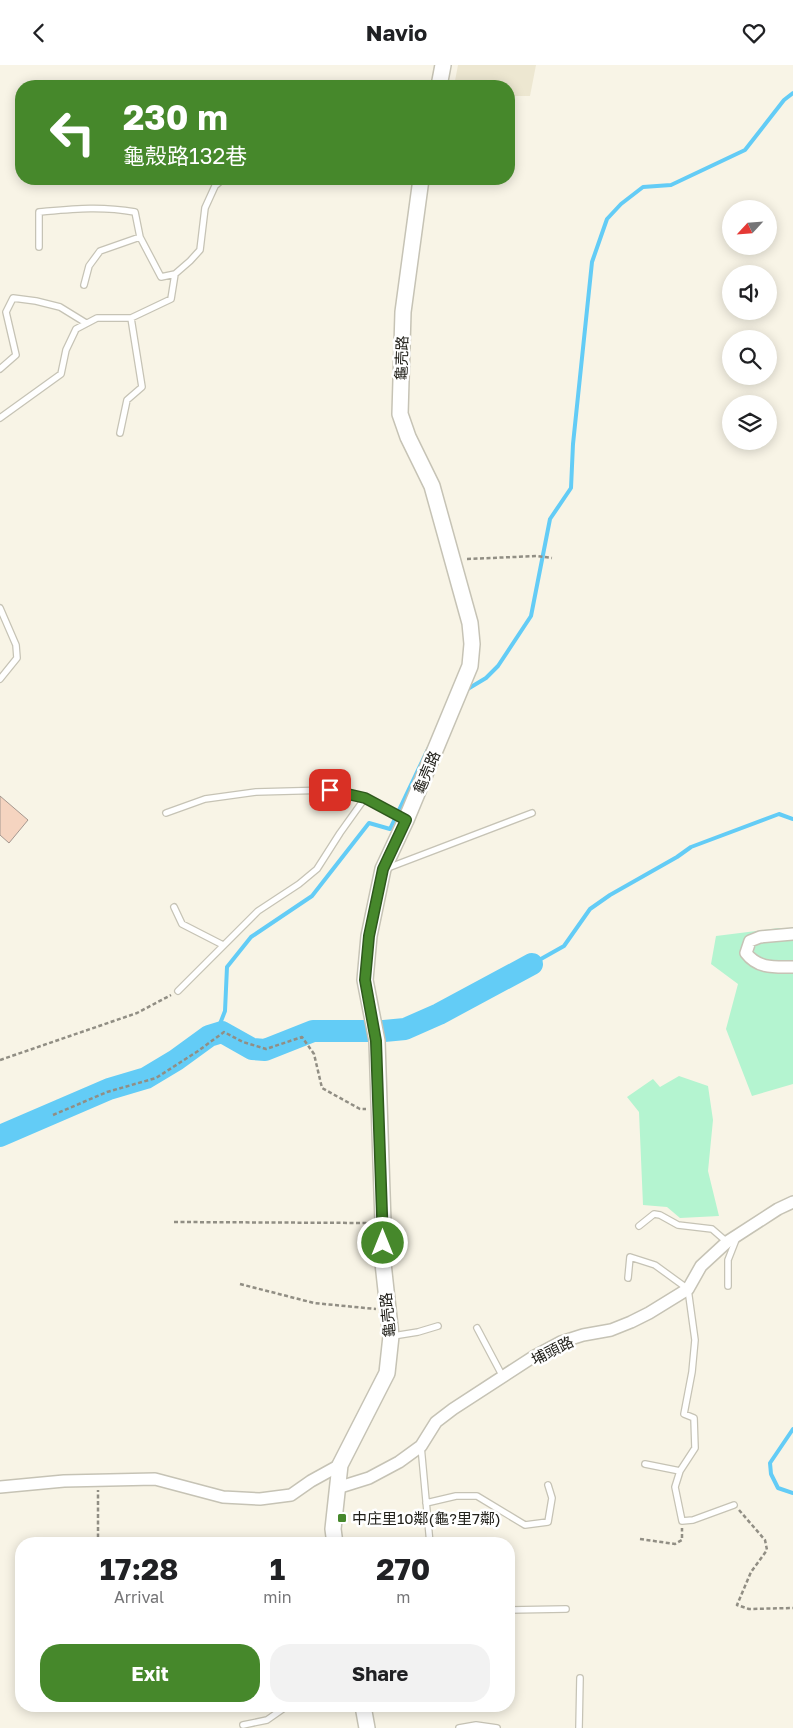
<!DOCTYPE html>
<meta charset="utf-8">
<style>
:root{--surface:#fff;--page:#f2f2f2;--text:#202124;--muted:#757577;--accent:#46882b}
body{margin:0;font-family:"Golos Text","Noto Sans TC",sans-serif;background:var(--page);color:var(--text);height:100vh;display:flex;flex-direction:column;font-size:19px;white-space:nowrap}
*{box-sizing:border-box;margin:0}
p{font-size:16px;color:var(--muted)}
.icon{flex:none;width:28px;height:28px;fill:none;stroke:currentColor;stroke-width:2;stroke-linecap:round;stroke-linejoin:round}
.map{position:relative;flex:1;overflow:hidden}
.details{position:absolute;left:15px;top:1472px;width:500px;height:175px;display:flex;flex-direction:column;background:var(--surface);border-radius:20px;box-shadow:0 2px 12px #0003}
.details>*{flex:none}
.top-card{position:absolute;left:15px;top:15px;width:500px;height:105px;border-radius:20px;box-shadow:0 2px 12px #0003;background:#46882b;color:#fff;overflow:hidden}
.needle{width:32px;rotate:244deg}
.fabs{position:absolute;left:722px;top:135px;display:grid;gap:10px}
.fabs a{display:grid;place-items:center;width:55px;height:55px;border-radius:50%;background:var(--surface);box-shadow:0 2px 12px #0003;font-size:25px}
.pin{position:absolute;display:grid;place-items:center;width:42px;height:42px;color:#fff;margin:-21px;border-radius:10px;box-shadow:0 2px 8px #0006}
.me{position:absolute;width:55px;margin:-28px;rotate:0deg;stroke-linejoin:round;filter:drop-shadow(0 0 4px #0008)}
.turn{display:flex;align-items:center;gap:18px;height:105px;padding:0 25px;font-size:22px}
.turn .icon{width:65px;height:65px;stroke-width:2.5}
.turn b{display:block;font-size:35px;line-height:42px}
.eta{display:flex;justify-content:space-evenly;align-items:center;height:85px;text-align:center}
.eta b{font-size:30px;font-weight:700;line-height:35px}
.cta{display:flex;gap:10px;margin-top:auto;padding:10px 25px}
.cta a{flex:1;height:58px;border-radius:20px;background:var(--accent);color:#fff;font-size:20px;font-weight:700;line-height:58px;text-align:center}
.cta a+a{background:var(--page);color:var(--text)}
header{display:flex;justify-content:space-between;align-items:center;height:65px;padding:0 25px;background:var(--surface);font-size:22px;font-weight:700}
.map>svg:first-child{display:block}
</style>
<header><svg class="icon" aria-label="back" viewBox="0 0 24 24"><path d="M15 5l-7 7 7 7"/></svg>Navio<svg class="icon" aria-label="heart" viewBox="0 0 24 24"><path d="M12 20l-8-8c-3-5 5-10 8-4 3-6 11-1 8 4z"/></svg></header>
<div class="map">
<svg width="793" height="1663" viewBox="0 0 793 1663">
<rect width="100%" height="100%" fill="#f8f4e6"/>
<path fill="#ede7d1" d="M458,0H536L530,31H509V21H454Z"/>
<path fill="#b4f4d0" d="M779,863L793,864V1019L752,1031L726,964L738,919L711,899L716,871Z
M679,1011L708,1021L713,1055L708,1106L719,1151L680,1153L667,1142L643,1140L639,1047L627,1032L653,1014L660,1022Z"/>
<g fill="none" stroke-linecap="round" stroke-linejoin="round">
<path stroke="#63ccf6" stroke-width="4" d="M466,625L486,613L498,601L531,551L550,454L571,423L573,379L592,197L607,154L621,139L643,122L671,120L745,85L784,35L793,28
M532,899L564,881L590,844L610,830L677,792L691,782L779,749L793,754
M216,969L225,946L227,902L251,872L312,831L369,758L390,764L428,684
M793,1364L770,1398L771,1409L778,1423L793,1428"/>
<path stroke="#63ccf6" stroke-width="22" d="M0,1071L109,1024L146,1013L176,995L209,971L222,967L252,984L265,985L313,966H384L405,964L439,949L532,899"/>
</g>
<path fill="#f5d4c0" stroke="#a5978f" d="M0,731L28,755L9,778L0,770Z"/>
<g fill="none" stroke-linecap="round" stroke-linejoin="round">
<g stroke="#c6c3b5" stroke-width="8">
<path id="service" d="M39,182V147C74,144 100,141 135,147L140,172L161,212L175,209
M84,220L89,201L100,186L140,172
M0,304L16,290L6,247L13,233L36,236L60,242L86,258
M0,353L61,309L66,285L76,264L97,253H131L171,234L175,209L190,196L200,185L205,143L215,121L223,114
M120,368L127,335L142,322L131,253
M0,543L16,580L17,593L0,614
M166,748L205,734L256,727L330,725L365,733L404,754
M385,804L532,748
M174,842L182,859L223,880
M178,926L258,846L299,819L317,804L340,768L365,733
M639,1161L654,1149L660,1150L678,1160L712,1164L727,1177
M628,1213L630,1192L655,1200L688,1224L695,1275L692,1307L684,1349L694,1353L695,1383L680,1406L675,1422L682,1456L693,1455L734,1440
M728,1221V1195L737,1172
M477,1263L503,1312
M393,1271L418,1267L438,1261
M421,1381L430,1479
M645,1399L680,1406
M426,1438L456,1431H477L525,1460L548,1457L552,1433L548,1420
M509,1545L566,1544
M243,1660L267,1655L287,1641
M459,1663L476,1660L497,1663
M579,1663L580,1613"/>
</g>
<g stroke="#c6c3b5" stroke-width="14">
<path id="minor" d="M793,869L760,872L750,876L746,888C758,904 775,902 793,902
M0,1422L64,1416L155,1414L223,1432L260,1434L291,1430L311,1416L340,1400
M337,1423L369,1413L399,1397L421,1381L436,1357L453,1344L533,1292L561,1277L583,1270L611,1265L631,1257L649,1248L688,1224L701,1201L727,1177L778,1144L793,1137"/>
</g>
<g stroke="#c6c3b5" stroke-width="18">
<path id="tertiary" d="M439,21L443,0
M335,1479L333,1464L340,1400L387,1308L391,1271L383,1198V1158L377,976L365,915L369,871L383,804L406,755L470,601L472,579L470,558L432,421L408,372L400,349L403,247L421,114
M363,1641L367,1663"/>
</g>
<path stroke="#918e84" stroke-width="2.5" stroke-dasharray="4 2.5" stroke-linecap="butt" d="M467,494L537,491L552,493
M0,995L137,948L171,930
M53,1050L107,1027L156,1013L198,986L224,967L243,977L266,984L302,972L314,989L322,1023L360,1044H366
M174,1157L369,1158
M240,1219L314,1238L376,1244
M739,1445L765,1475L767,1485L751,1507L737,1540L749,1544L793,1543
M640,1474L675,1479L682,1475V1463
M98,1479V1425"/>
<use href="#service" stroke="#fff" stroke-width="5.5"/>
<use href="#minor" stroke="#fff" stroke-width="11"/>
<use href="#tertiary" stroke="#fff" stroke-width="15"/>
</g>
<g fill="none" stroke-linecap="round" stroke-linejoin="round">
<g stroke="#2e581c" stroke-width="12">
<path id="route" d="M330,725L365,733L406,755L383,804L369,871L365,915L376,976L383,1178"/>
</g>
<use href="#route" stroke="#46882b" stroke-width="9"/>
</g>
<rect fill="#46882b" stroke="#fff" stroke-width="2" x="337" y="1448" width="10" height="10" rx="2.5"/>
<g text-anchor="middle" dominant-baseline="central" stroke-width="5" stroke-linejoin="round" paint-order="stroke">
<g font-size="15" fill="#21201a" stroke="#fff">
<text transform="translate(401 293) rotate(-88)">龜壳路</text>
<text transform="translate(426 707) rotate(-67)">龜壳路</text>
<text transform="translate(387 1250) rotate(-95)">龜壳路</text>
<text transform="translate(552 1285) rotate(-27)">埔頭路</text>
</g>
<g font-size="15" fill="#21201a" stroke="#fff" text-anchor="start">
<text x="352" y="1453">中庄里10鄰(龜?里7鄰)</text>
</g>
</g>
</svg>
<div class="fabs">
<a><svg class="needle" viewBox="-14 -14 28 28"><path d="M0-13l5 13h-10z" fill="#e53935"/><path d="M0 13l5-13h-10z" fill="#757577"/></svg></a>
<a><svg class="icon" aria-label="sound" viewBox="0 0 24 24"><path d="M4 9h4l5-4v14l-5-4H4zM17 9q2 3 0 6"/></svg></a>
<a><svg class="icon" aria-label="search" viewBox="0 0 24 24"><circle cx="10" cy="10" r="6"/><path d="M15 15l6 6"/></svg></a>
<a><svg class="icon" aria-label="layers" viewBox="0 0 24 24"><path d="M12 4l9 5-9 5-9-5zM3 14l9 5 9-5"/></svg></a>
</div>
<div class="pin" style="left:330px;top:725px;background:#d93025"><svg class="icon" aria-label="arrive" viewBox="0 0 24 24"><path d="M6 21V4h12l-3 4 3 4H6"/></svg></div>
<svg class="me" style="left:383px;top:1178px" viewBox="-20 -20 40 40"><circle r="17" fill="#46882b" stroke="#fff" stroke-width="3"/><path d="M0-11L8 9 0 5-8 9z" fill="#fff"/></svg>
<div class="top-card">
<div class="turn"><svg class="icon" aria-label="left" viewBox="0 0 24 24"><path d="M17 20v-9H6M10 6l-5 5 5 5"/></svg><div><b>230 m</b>龜殼路132巷</div></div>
</div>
<section class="details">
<div class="eta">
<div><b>17:28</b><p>Arrival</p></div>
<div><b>1</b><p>min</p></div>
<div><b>270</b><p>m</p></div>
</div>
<div class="cta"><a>Exit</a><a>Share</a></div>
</section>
</div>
